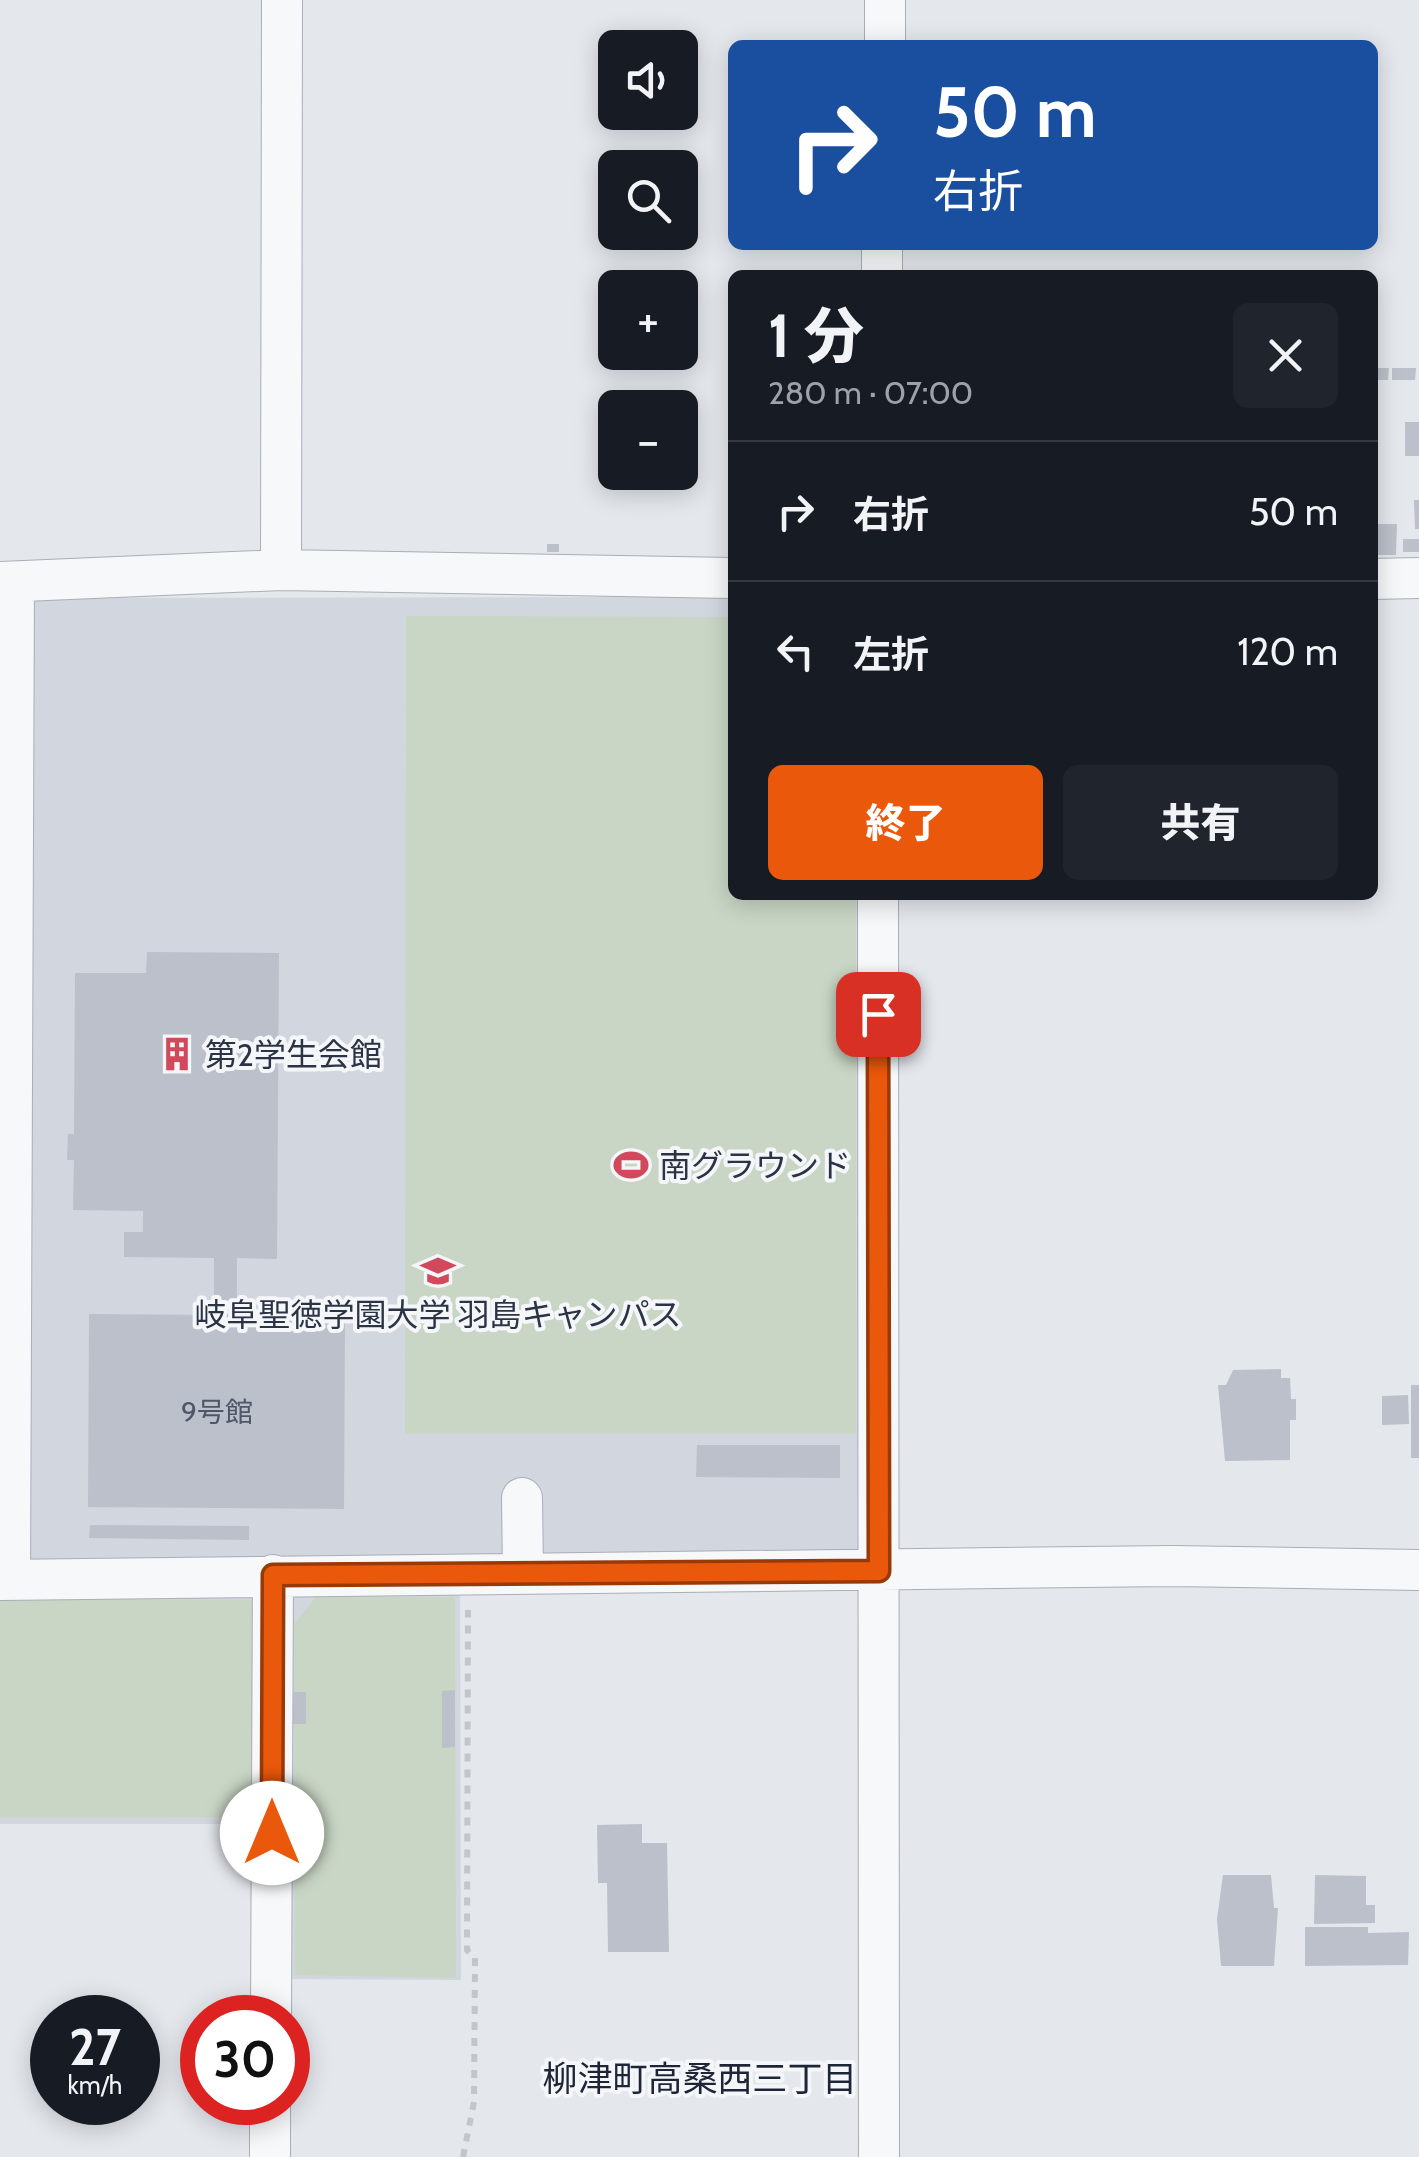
<!DOCTYPE html>
<html lang="ja">
<meta charset="utf-8">
<style>
:root{--surface:#171b24;--page:#20242c;--text:#f1f3f6;--muted:#9ea1a6;--line:#363941;--accent:#ea580c}
body{margin:0;font-family:Cabin,"Noto Sans JP",sans-serif;background:var(--page);color:var(--text);height:100vh;display:flex;flex-direction:column;font-size:38px;white-space:nowrap}
*{box-sizing:border-box;margin:0}
p{font-size:32px;color:var(--muted)}
.icon{flex:none;width:55px;height:55px;fill:none;stroke:currentColor;stroke-width:2;stroke-linecap:round;stroke-linejoin:round}
.map{position:relative;flex:1;overflow:hidden}
.sheet{position:absolute;left:728px;top:270px;width:650px;height:630px;display:flex;flex-direction:column;background:var(--surface);border-radius:15px;box-shadow:0 5px 25px #0003}
.sheet>*{flex:none}
.banner{position:absolute;left:728px;top:40px;width:650px;height:210px;border-radius:15px;box-shadow:0 5px 25px #0003;background:#1a4fa0;color:#fff;overflow:hidden}
.controls{position:absolute;left:598px;top:30px;display:grid;gap:20px}
.controls a{display:grid;place-items:center;width:100px;height:100px;border-radius:15px;background:var(--surface);box-shadow:0 5px 25px #0003;font-size:50px}
.speed{position:absolute;left:30px;top:1995px;display:flex;gap:20px;font-size:50px;font-weight:700;text-align:center}
.speed>*{display:grid;place-content:center;width:130px;height:130px;border-radius:50%;background:var(--surface);box-shadow:0 5px 25px #0003;line-height:1}
.speed small{font-size:25px;font-weight:400}
.speed .limit{border:15px solid #d22;background:#fff;color:#111}
.pin{position:absolute;display:grid;place-items:center;width:85px;height:85px;color:#fff;margin:-42px;border-radius:20px;box-shadow:0 5px 15px #0006}
.me{position:absolute;width:110px;margin:-55px;rotate:0deg;stroke-linejoin:round;filter:drop-shadow(0 0 8px #0008)}
.turn{display:flex;align-items:center;gap:35px;height:210px;padding:0 40px;font-size:45px}
.turn .icon{width:130px;height:130px;stroke-width:2.5}
.turn b{display:block;font-size:70px;line-height:85px}
.round{display:grid;place-items:center;flex:none;width:105px;height:105px;border-radius:15px;background:var(--page)}
.summary{display:flex;align-items:center;justify-content:space-between;height:170px;padding:0 40px}
h1{font-size:60px;font-weight:800;line-height:75px}
.button{display:flex;gap:20px;margin-top:auto;padding:20px 40px}
.button a{flex:1;height:115px;border-radius:15px;background:var(--accent);color:#fff;font-size:40px;font-weight:800;line-height:115px;text-align:center}
.button a+a{background:var(--page);color:var(--text)}
ul{padding:0;list-style:none}
li{display:flex;align-items:center;gap:30px;height:140px;padding:0 40px;border-top:2px solid var(--line)}
li div{flex:1}
li b{display:block;font-size:38px}
li em{font-style:normal}
.map>svg:first-child{display:block}
</style>
<div class="map">
<svg width="1419" height="2157" viewBox="0 0 1419 2157">
<rect width="100%" height="100%" fill="#e4e7ec"/>
<path fill="#d2d6de" d="M732,597V895H871L879,1550L460,1565L461,1980L287,1979L286,1824H0V598Z"/>
<path fill="#c9d6c5" d="M406,616L732,617V895H856V1434H405Z
M316,1597H455L456,1978L295,1975L294,1624Z
M0,1599L261,1600V1817L0,1818Z"/>
<path fill="#bbc0ca" d="M1372,368H1389L1388,380H1372Z
M1392,368H1416L1415,380H1392Z
M1405,422H1419V456H1405Z
M1414,500H1419V529H1415Z
M1372,524H1397L1396,555H1372Z
M1403,539H1419V552H1403Z
M547,544H559V552H547Z
M147,952L279,953L277,1259L237,1258V1315L345,1316L344,1509L88,1507L89,1314L214,1315V1258L124,1257V1232H143V1211L73,1210L74,1160H67L68,1134H74L75,973H146Z
M1281,1369V1378H1290L1291,1399H1296V1420H1290V1460L1225,1461L1218,1385H1226L1233,1370Z
M1411,1385H1419V1458H1411Z
M1408,1395L1409,1424L1382,1425V1396Z
M697,1445H840V1478L696,1477Z
M90,1525L249,1526V1540L89,1538Z
M455,1690V1747L442,1748V1691Z
M294,1692H306V1724H292Z
M642,1824V1843H667L669,1952H608L607,1883H598L597,1825Z
M1223,1875H1271L1274,1908H1278L1274,1966H1221L1217,1919Z
M1315,1875L1366,1876V1905H1375V1923L1314,1924Z
M1305,1927H1368V1933L1409,1932L1408,1965L1305,1966Z"/>
<g fill="none" stroke-linecap="round" stroke-linejoin="round">
<g stroke="#a9aeb7" stroke-width="42">
<path id="minor" d="M885,45V0
M882,275V245
M281,570L282,0
M1372,579L1419,578
M0,582L281,570L732,578
M878,895L879,2157
M522,1498L523,1572
M0,1580L1172,1566L1419,1570
M10,1580L14,582
M271,2018L273,1575
M270,2157V2102"/>
</g>
<path stroke="#c2c5cb" stroke-width="6" stroke-dasharray="8 8" stroke-linecap="butt" d="M463,2157L474,2102L475,1958L467,1950L468,1610"/>
<use href="#minor" stroke="#f7f8fa" stroke-width="40"/>
</g>
<g fill="none" stroke-linecap="round" stroke-linejoin="round">
<g stroke="#983908" stroke-width="25">
<path id="route" d="M272,1833L273,1575L879,1571L878,1014"/>
</g>
<use href="#route" stroke="#ea580c" stroke-width="18"/>
</g>
<defs>
<g id="building-bare" transform="scale(2.7)"><path d="M-4-6H4V6H1V3H-1V6H-4ZM-2.5-4.3h1.7v1.8h-1.7ZM.8-4.3h1.7v1.8H.8ZM-2.5-1h1.7V.8h-1.7ZM.8-1h1.7V.8H.8Z" fill="#d1495b" stroke="#f4f6f9" stroke-width="2.5" paint-order="stroke"/></g>
<g id="stadium-bare" transform="scale(2.7)"><path d="M0-5a6.5 5 0 1 0 0 10a6.5 5 0 1 0 0-10ZM-3.5-1.8h7v3.6h-7Z" fill="#d1495b" stroke="#f4f6f9" stroke-width="2.5" paint-order="stroke"/></g>
<g id="university-bare" transform="scale(2.7)"><path d="M0-5L7-2L0 1L-7-2ZM-4 1L0 2.5L4 1V4Q0 6-4 4Z" fill="#d1495b" stroke="#f4f6f9" stroke-width="2.5" paint-order="stroke"/></g>
</defs>
<g fill-rule="evenodd">
<use href="#building-bare" x="177" y="1054"/>
<use href="#stadium-bare" x="631" y="1165"/>
<use href="#university-bare" x="438" y="1271"/>
</g>
<g text-anchor="middle" dominant-baseline="central" stroke-width="8" stroke-linejoin="round" paint-order="stroke">
<g font-size="28" fill="#4f5766">
<text x="217" y="1412">9号館</text>
</g>
<g font-size="32" fill="#2b3445" stroke="#f4f6f9" text-anchor="start">
<text x="205" y="1054">第2学生会館</text>
<text x="659" y="1165">南グラウンド</text>
<text x="438" y="1314" text-anchor="middle">岐阜聖徳学園大学 羽島キャンパス</text>
</g>
<g font-size="35" fill="#1d2536" stroke="#f4f6f9">
<text x="700" y="2078">柳津町高桑西三丁目</text>
</g>
</g>
</svg>
<div class="controls">
<a><svg class="icon" aria-label="sound" viewBox="0 0 24 24"><path d="M4 9h4l5-4v14l-5-4H4zM17 9q2 3 0 6"/></svg></a>
<a><svg class="icon" aria-label="search" viewBox="0 0 24 24"><circle cx="10" cy="10" r="6"/><path d="M15 15l6 6"/></svg></a>
<a>+</a>
<a>−</a>
</div>
<div class="speed"><div>27<small>km/h</small></div><div class="limit">30</div></div>
<div class="pin" style="left:878px;top:1014px;background:#d93025"><svg class="icon" aria-label="arrive" viewBox="0 0 24 24"><path d="M6 21V4h12l-3 4 3 4H6"/></svg></div>
<svg class="me" style="left:272px;top:1833px" viewBox="-20 -20 40 40"><circle r="19" fill="#fff"/><path d="M0-13L10 11 0 6-10 11z" fill="#ea580c"/></svg>
<div class="banner">
<div class="turn"><svg class="icon" aria-label="right" viewBox="0 0 24 24"><path d="M7 20v-9h11M14 6l5 5-5 5"/></svg><div><b>50 m</b>右折</div></div>
</div>
<section class="sheet">
<div class="summary"><div><h1>1 分</h1><p>280 m · 07:00</p></div><a class="round"><svg class="icon" aria-label="close" viewBox="0 0 24 24"><path d="M6 6l12 12M18 6L6 18"/></svg></a></div>
<ul>
<li><svg class="icon" aria-label="right" viewBox="0 0 24 24"><path d="M7 20v-9h11M14 6l5 5-5 5"/></svg><div><b>右折</b></div><em>50 m</em></li>
<li><svg class="icon" aria-label="left" viewBox="0 0 24 24"><path d="M17 20v-9H6M10 6l-5 5 5 5"/></svg><div><b>左折</b></div><em>120 m</em></li>
</ul>
<div class="button"><a>終了</a><a>共有</a></div>
</section>
</div>
